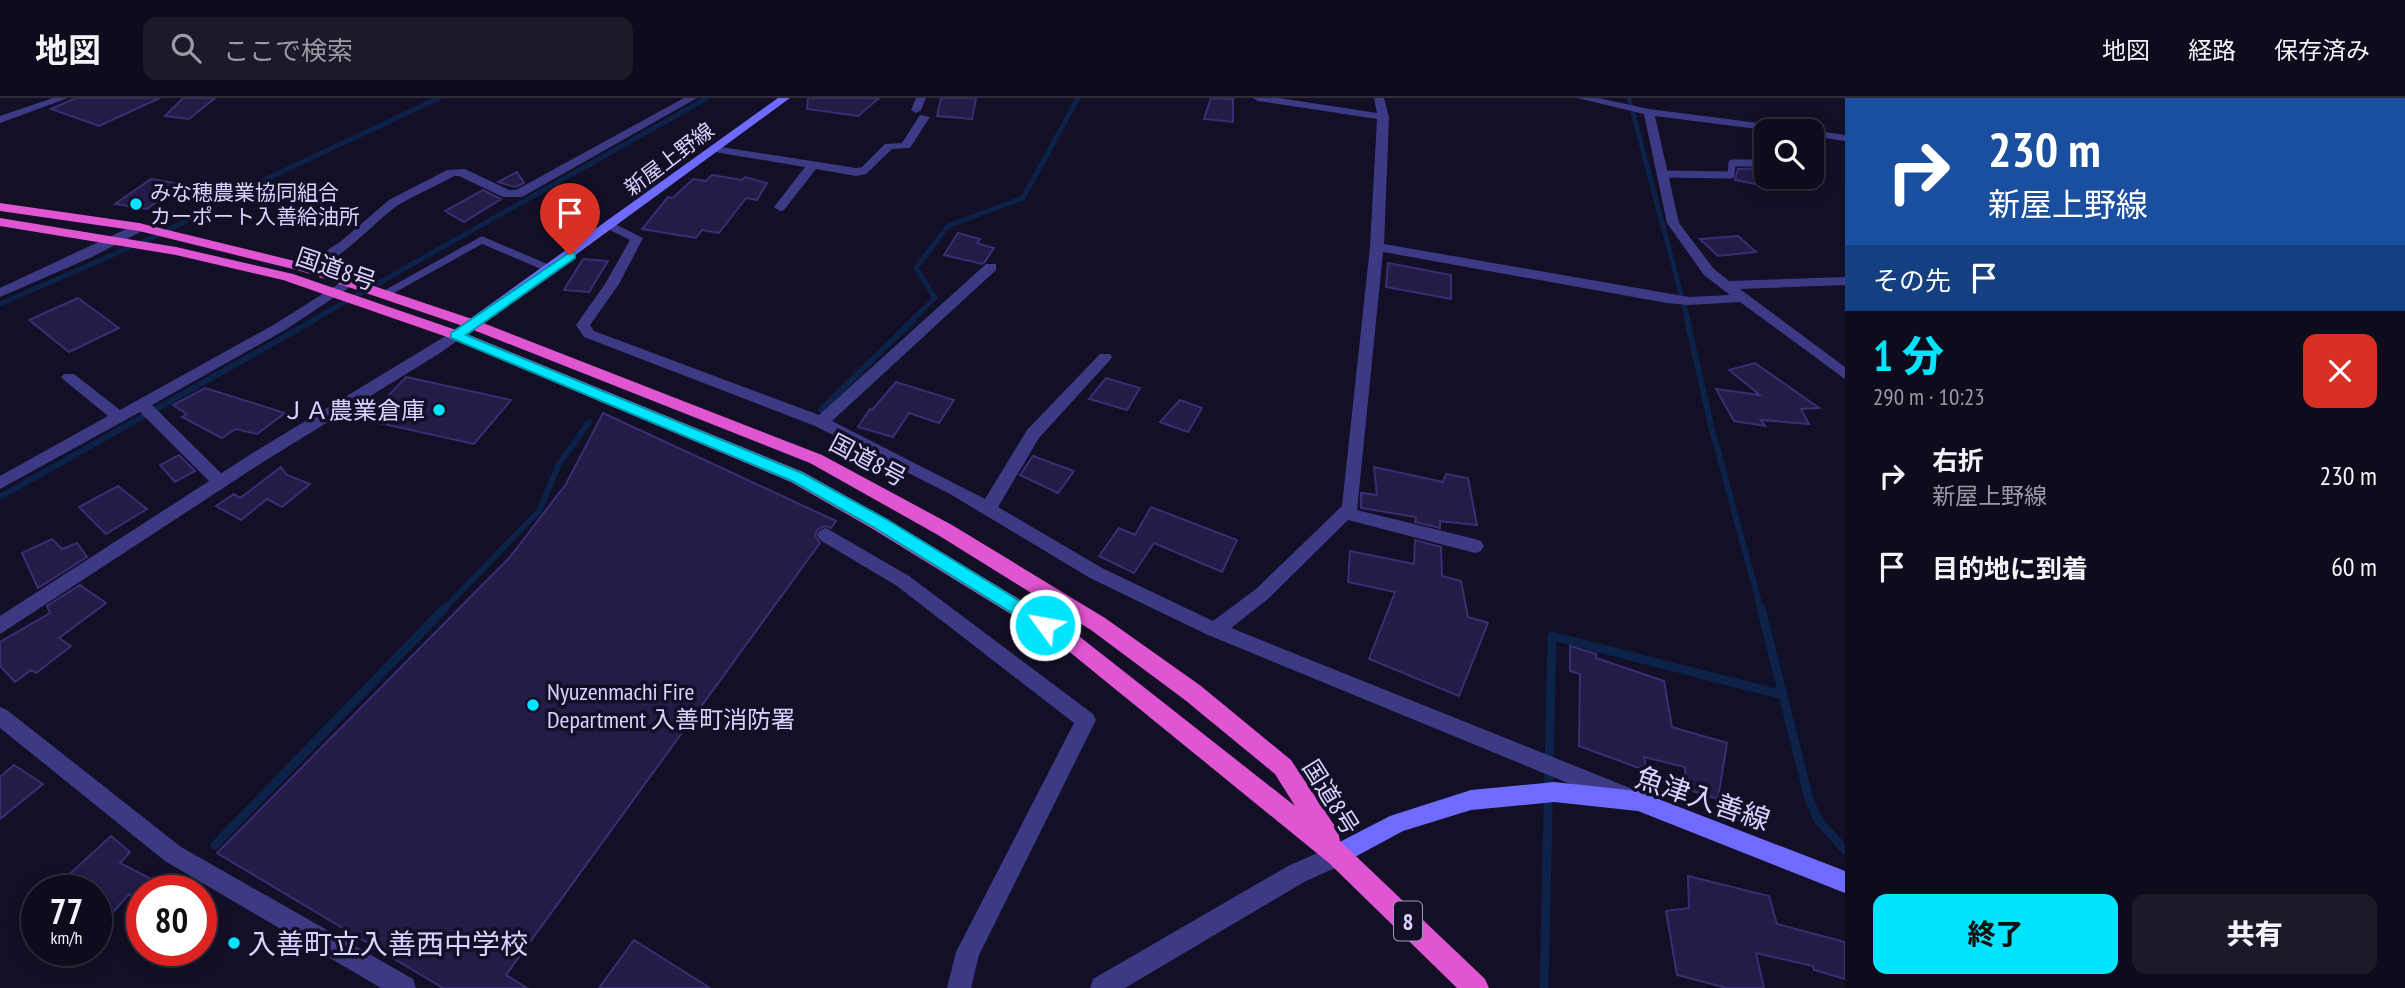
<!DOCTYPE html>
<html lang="ja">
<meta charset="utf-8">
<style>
:root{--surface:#0e0b1c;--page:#1c1929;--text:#f1f3f6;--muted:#9b9ba3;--line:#2e2b3b;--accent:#00e5ff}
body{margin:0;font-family:"PT Sans Narrow","Noto Sans JP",sans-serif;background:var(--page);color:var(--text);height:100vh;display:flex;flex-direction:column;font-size:26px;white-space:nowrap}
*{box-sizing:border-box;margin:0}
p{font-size:23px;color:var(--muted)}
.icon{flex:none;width:38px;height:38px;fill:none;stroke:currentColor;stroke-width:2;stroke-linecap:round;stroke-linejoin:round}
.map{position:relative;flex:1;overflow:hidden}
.details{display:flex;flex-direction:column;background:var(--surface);width:560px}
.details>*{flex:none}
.hud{background:#1a4fa0;color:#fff;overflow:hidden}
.buttons{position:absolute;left:1754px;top:21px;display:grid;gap:14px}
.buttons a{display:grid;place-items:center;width:70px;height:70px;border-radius:14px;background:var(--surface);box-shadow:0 4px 18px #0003,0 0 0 2px var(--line);font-size:35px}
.speed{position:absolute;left:21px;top:777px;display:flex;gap:14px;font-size:35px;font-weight:700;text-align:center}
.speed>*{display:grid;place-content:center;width:91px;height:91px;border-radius:50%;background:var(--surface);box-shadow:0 4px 18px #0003,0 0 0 2px var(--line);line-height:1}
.speed small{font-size:18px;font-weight:400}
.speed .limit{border:10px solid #d22;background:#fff;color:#111}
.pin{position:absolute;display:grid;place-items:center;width:60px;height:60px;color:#fff;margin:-72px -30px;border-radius:50% 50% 50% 0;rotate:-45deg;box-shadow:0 0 7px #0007}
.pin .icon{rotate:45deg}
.me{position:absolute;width:77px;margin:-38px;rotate:302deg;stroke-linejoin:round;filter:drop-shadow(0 0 5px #0008)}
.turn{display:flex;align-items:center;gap:24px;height:147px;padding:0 28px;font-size:32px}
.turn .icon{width:91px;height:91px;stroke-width:2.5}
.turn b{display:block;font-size:49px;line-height:60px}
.then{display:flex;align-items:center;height:66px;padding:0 28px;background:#0003;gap:14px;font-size:26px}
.round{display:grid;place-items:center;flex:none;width:74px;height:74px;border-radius:14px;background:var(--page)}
.head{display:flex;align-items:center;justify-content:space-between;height:119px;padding:0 28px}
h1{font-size:42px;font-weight:800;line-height:52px;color:var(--accent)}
.button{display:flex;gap:14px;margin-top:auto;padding:14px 28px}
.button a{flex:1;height:80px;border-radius:14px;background:var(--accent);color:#111;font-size:28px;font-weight:800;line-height:80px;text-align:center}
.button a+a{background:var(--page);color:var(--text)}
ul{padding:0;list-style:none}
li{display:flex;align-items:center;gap:21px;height:91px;padding:0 28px}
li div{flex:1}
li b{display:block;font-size:26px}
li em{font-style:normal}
header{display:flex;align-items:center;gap:42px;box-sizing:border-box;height:98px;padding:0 35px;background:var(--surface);border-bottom:2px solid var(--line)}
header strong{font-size:33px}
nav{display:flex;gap:38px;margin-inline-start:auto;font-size:24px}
.search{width:490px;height:63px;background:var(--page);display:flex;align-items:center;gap:18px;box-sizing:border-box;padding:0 24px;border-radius:14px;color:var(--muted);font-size:26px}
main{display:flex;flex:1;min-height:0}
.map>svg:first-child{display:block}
</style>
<header>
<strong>地図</strong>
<div class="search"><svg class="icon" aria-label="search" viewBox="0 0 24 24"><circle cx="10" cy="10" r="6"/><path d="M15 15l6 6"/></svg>ここで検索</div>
<nav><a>地図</a><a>経路</a><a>保存済み</a></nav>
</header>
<main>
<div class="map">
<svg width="1845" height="890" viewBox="0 0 1845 890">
<rect width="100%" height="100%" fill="#130f26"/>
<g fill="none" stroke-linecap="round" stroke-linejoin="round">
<path stroke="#0c2248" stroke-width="5" d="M1629,0L1688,222
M0,206L167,133L232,97L439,0
M313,222L707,0
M912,222L935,200L916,170L948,128L1023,100L1078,0"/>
<path stroke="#0c2248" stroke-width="6" d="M1687,221L1711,328L1761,512
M821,312L914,221
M0,399L316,221
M443,512L539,413L559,366L589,324"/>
<path stroke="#0c2248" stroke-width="9" d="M1761,510L1809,701L1818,722L1845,752
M215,747L445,510
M1544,890L1552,538L1783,597"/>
</g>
<path fill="#241b47" stroke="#3b2d73" stroke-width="2" d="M76,0H160L99,28L51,11Z
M183,0H215L189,21L165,18Z
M808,0H879L858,18L807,11Z
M941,0H976L972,21L937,18Z
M1211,0L1233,1V24L1204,21Z
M1766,70V79H1784L1796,87L1769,89L1735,82L1738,71Z
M517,74L524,85L515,89L498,84Z
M712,77L742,82L745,79L767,85L757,102L746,100L719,135L702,132L696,140L642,131L668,99L673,100L693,81L706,83Z
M151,81L181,86L147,111L115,106Z
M483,92L501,101L464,124L445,113Z
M958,135L980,141L977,145L994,150L985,164L982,166L944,157Z
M1738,138L1756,154L1718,158L1700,141Z
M583,161L608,163L589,194L564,192Z
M1388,165L1451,177V201L1386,189Z
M78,200L119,230L69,254L29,222Z
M1755,265L1819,310L1801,311L1809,326L1761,322L1765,328L1734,323L1716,291L1760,297L1729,272Z
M406,279L511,302L474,346L365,322Z
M1106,280L1140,290L1127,312L1089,301Z
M896,284L954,302L939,325L909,315L893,339L858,329L870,311L872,312Z
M205,290L285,315L257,336L235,331L222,340L182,319L187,316L173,307Z
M1180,302L1202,310L1188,334L1160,324Z
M603,315L836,423L831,430L825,428L818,431L815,438L820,445L506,877L527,890H443L217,755L510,459L566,386Z
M179,357L195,373L175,384L160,367Z
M1033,358L1074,373L1058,395L1020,377Z
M281,369L287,377L310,386L282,409L267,401L241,422L216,408L234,396L240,400Z
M1374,369L1443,384L1446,376L1468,380L1477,427L1440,423V430L1415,424L1416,419L1361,410V395L1377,397Z
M118,388L147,411L106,436L79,409Z
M1151,409L1237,442L1222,474L1154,445L1134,475L1099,458L1119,430L1135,437Z
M52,441L62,451L77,445L87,459L38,490L22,455Z
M1415,442L1441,449L1442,478L1461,483L1468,519L1488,525L1459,598L1369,561L1395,494L1348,484L1350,453L1414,466Z
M80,487L106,505L59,540L71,548L36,575L31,572L15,584L0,568V544L50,515L47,508Z
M1570,548L1596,556V560L1664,583L1672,629L1727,645L1718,701L1686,691L1685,669L1644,659L1647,673L1579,648L1580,576L1570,573Z
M14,667L43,686L0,721V679Z
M111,738L130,754L120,765L174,793H142V807L129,796L107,821L96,812V793H51Z
M1688,778L1769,798L1777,826L1845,844V881L1814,872L1813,868L1756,855L1764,890H1727L1677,877L1666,813L1689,810Z
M634,842L710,890H599Z"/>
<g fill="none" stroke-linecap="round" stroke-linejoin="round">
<path stroke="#3d3a85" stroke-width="7" d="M1662,76L1731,77L1732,65H1762
M385,196L482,142L550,171"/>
<path fill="#3d3a85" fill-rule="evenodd" d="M53,0H68L0,25V18Z
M684,0H697L522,99H503L459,78H454C436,88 417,96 400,106C377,120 328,178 301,173L299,170L340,144L389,102L447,72L465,71L509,92H516Z
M916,0H926L921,12L916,15L911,12Z
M1253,0H1279L1377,15L1374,0H1384L1389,19L1384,146L1689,199L1730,197L1704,177L1667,125L1644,16L1577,0H1598L1649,11L1797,30L1803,33H1773L1655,18L1679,125L1714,171L1729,183L1845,179V187L1740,191L1845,269V281L1740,204L1689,207L1667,205L1383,154L1357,412L1475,441L1481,443L1484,448L1481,453L1475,455L1348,422L1268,501L1231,530L1635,692L1638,699L1635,706L1627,709L1619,706L1208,537L1090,480L950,396L815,328L584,239L576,227L605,186L630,142L604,129L605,126H615L643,140L619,186L590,227L594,233L819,317L986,166H996V172L832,323L985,401L1027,332L1100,256H1110L1112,259L1110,262L1039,340L998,409L1102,470L1213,523L1256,491L1342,408L1370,149L1377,21L1258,3Z
M920,17L930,19L910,50L892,51L866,76L856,78L816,71L784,112L780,113L774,109L805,69L715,54L709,51L715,48L856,70L862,69L885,46L902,45Z
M1811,32L1845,37V43L1811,38V33H1807Z
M348,180L353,181V187L285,232L152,307L226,380L228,384L226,388H214L140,314L0,391V378L108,318L64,282L61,279L64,276H74L120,312L275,226Z
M826,430L909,478L1093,616L1096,622L979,857L971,890H947L956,854L1074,625L897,488L820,442L817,437L820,432Z
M0,609L7,612L181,749L413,881L416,890H381L165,763L0,630Z"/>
<path fill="#3d3a85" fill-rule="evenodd" d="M139,125L144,126V132L92,159L0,199V190Z
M472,222L479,226L477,229L437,257L263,364L0,536V518L251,356Z
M1338,746L1346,749L1349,757L1346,765L1304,784L1125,890H1090L1093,881L1288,768Z"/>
<path fill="#6f6bff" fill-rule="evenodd" d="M778,0H790L477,229H467V223Z
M1554,684L1638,693L1845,773V795L1638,713L1554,704L1471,712L1403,733L1338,768L1330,765L1327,757L1330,749L1390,718L1471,692Z"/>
<path fill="#e055d1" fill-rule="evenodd" d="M0,105L139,125L311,167L478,223L822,357L952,427L1105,520L1201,588L1291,662L1338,733L1340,743L1485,881L1489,890H1457L1329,765L1061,547L873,431L791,384L450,240L283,182L176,157L0,128V120L176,149L293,176L462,234L803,374L887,421L1075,535L1295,708L1275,676L1185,602L1091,532L938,437L810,365L466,229L301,173L139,133L0,113Z"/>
</g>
<path fill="#00e5ff" stroke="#0095a6" stroke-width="2" d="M570,154L575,155V160L466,237L802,375L886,421L1051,522L1053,527L1051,532H1039L875,430L792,383L451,240V235Z"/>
<g fill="#00e5ff" stroke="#130f26" stroke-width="2.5">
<circle cx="136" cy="106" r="7"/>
<circle cx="439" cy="312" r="7"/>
<circle cx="533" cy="607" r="7"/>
<circle cx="234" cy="845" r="7"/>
</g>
<g text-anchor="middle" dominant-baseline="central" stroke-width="7" stroke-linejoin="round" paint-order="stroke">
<g font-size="21" fill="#d9d4ff" stroke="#130f26">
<text transform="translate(669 61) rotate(-37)">新屋上野線</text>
</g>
<g font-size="21" fill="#d9d4ff" stroke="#130f26" text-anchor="start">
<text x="150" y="94">みな穂農業協同組合<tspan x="150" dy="24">カーポート入善給油所</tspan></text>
</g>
<rect fill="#130f26" stroke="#9e99be" stroke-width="2" x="1394" y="803.5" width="28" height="39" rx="5"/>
<g font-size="23" font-weight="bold" fill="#d9d4ff">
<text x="1408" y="823">8</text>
</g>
<g font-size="24" fill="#d9d4ff" stroke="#130f26">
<text transform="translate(336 171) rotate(19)">国道8号</text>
<text transform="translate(868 362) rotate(28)">国道8号</text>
<text transform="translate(1331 699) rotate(58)">国道8号</text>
</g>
<g font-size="24" fill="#d9d4ff" stroke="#130f26" text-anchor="end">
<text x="425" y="312">ＪＡ農業倉庫</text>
<text x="547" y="593" text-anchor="start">Nyuzenmachi Fire<tspan x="547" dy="28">Department 入善町消防署</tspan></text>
</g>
<g font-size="28" fill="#d9d4ff" stroke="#130f26">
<text transform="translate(1703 700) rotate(19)">魚津入善線</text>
</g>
<g font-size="28" fill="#d9d4ff" stroke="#130f26" text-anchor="start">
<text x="248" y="845">入善町立入善西中学校</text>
</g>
</g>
</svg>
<div class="buttons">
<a><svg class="icon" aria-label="search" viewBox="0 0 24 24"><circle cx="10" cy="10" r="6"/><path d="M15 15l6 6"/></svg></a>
</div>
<div class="speed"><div>77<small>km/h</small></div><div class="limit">80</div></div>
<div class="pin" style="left:570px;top:157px;background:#d93025"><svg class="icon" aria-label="arrive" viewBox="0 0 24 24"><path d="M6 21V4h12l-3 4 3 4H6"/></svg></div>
<svg class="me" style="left:1045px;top:527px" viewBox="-20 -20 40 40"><circle r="17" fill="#00e5ff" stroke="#fff" stroke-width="3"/><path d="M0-11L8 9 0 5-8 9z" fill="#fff"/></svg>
</div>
<section class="details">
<div class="hud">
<div class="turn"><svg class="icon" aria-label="right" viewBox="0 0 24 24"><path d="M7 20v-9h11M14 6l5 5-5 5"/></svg><div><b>230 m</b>新屋上野線</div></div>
<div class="then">その先<svg class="icon" aria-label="arrive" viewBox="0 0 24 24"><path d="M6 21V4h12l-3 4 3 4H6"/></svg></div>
</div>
<div class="head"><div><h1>1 分</h1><p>290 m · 10:23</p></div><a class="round" style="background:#d93025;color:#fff"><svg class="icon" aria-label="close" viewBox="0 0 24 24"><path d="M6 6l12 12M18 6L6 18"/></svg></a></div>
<ul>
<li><svg class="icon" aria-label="right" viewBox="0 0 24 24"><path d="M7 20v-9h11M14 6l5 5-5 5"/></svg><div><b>右折</b><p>新屋上野線</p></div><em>230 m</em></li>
<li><svg class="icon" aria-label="arrive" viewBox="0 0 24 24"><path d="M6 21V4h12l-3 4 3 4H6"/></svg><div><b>目的地に到着</b></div><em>60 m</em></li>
</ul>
<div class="button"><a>終了</a><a>共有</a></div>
</section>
</main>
